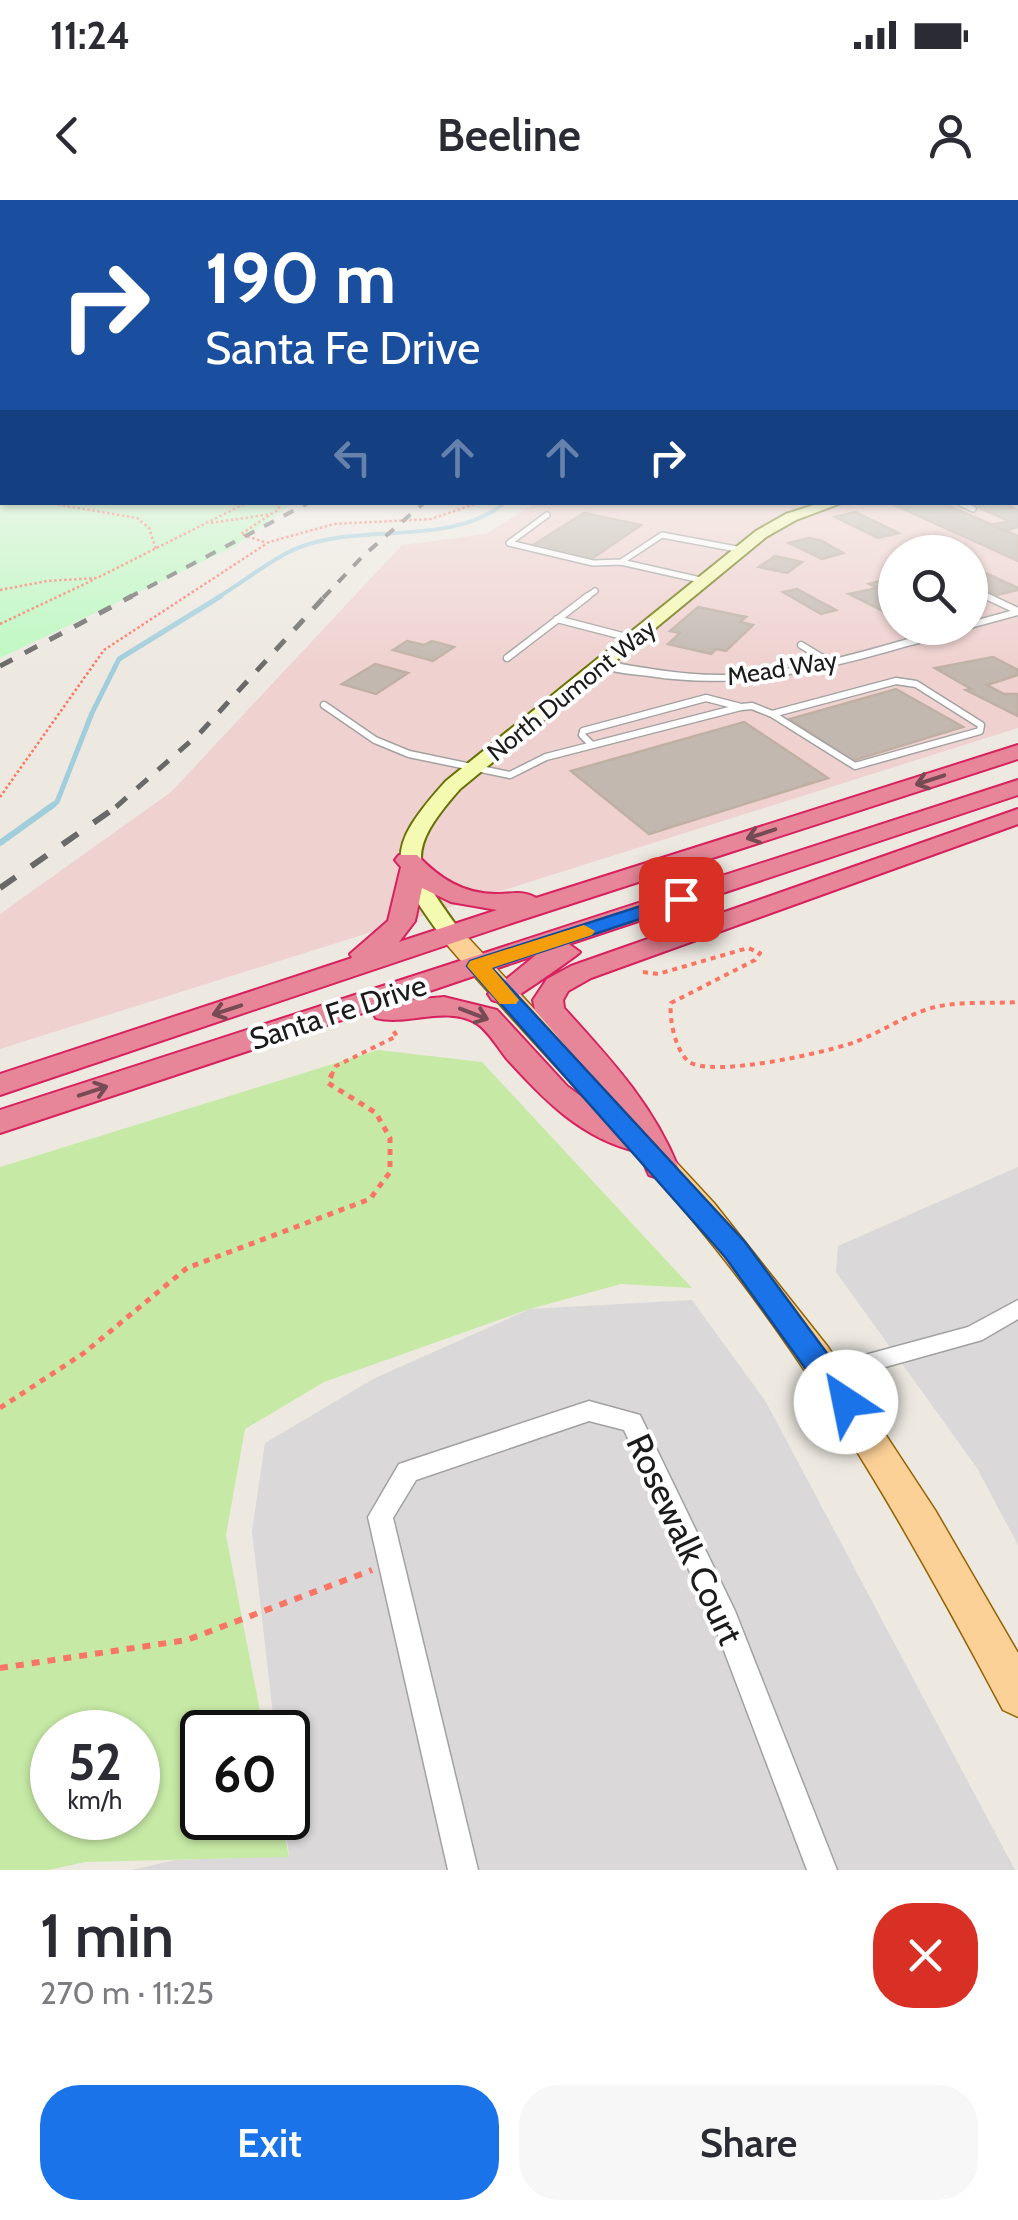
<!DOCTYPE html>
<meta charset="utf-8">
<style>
:root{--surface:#fff;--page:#f7f7f7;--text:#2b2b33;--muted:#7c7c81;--accent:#1a73e8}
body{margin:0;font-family:Cabin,sans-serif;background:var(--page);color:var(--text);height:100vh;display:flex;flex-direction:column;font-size:38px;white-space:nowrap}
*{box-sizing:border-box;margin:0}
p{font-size:32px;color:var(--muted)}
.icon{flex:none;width:55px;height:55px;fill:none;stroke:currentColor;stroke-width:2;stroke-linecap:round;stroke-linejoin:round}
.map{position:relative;height:1670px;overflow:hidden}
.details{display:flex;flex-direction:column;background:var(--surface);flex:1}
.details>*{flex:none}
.guide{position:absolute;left:0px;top:0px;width:1020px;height:305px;box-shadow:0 2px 8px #0004;background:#1a4fa0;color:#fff;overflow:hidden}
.controls{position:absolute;left:878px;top:335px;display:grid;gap:20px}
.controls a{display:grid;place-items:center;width:110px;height:110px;border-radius:50%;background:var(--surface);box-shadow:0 2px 8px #0004;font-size:50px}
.speed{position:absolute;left:30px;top:1510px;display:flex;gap:20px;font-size:50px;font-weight:700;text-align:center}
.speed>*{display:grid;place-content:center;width:130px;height:130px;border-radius:50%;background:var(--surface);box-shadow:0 2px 8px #0004;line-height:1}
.speed small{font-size:25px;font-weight:400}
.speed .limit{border:5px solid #111;border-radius:15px;background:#fff;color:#111}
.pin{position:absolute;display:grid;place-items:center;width:85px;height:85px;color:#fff;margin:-42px;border-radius:20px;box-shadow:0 5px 15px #0006}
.me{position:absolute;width:110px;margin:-55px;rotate:326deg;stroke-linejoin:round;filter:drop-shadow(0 0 8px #0008)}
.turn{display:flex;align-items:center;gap:35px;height:210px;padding:0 40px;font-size:45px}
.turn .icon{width:130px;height:130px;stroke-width:2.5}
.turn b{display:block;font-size:70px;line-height:85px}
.lanes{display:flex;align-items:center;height:95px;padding:0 40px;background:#0003;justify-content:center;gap:50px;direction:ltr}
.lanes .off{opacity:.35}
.round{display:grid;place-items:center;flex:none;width:105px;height:105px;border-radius:40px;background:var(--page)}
.overview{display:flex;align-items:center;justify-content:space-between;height:170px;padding:0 40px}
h1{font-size:60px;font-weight:600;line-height:75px}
.button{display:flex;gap:20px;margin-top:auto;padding:20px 40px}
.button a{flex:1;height:115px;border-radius:40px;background:var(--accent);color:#fff;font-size:40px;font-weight:600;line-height:115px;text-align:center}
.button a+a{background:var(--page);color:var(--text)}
.status{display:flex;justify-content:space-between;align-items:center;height:70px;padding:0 50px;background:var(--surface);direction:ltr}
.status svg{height:28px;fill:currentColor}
header{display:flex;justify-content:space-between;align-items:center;height:130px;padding:0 40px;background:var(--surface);font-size:45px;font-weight:600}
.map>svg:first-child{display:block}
</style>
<div class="status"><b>11:24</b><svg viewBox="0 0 49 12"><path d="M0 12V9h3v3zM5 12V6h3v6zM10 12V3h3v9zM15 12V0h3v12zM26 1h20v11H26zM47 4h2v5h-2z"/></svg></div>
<header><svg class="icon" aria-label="back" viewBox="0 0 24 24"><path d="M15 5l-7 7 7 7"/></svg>Beeline<svg class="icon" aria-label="person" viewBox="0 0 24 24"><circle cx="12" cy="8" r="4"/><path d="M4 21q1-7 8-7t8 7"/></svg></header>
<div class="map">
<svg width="1018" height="1670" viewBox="0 0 1018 1670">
<rect width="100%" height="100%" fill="#ede9e1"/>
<path fill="#dad8d8" d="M1018,967V1345L977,1268L836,1072L838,1046Z
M692,1100L766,1202L1015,1670H132L176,1660L289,1656L284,1618H288V1532H275L252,1331L265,1243L375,1178L530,1109Z"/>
<path fill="#efd1cf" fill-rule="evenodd" d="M1018,235V528L0,849V714L171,592L402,345L486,334L536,303L1018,302ZM895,352H970V428H895Z"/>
<path fill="#c6e9a5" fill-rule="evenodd" d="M378,850L482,862L692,1088L621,1084L530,1109L324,1182L245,1229L226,1335L264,1532H202V1618H281L289,1657L85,1662L49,1670H0V967ZM52,1532H138V1618H52Z"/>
<path fill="#bcf9c1" d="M0,235L2,302L293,303L234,347L0,458Z"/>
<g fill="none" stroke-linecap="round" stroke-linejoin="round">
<path stroke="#a0cedc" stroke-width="4" d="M217,398C244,382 274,356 303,346C368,323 451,347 506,302"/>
<path stroke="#a0cedc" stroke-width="5" d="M50,607L57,602L92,513L119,459L221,396"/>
<path stroke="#a0cedc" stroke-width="6" d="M0,643L53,605"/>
</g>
<path fill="#c2b8b0" stroke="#bfb0a3" stroke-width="2.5" d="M901,302H940L1018,336V361L892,304Z
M966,302H999L1018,310V327L1005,331L991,325L1009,321Z
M855,312L899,333L878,338L835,317Z
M584,313L641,325L590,360L530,347Z
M809,338L822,341L843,353L822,359L789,343Z
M775,356L802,362L787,373L759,367Z
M970,366L1018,388V390L997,395L970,382Z
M893,378L895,397L869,384Z
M877,388L895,397V417L849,394Z
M797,389L836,410L821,414L783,392Z
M698,407L746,417L740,422L753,425L726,451L716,449L711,454L668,444L680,433L670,431Z
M407,441L424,445L432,441L454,447L433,461L393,450Z
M993,457L1018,470V475L987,485L1004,494H1018V516L966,490L971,489L935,468Z
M375,464L408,473L376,494L342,484Z
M896,489L963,527L852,561L790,519Z
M744,522L828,578L649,634L571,571Z"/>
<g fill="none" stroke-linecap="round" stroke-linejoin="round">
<g stroke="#a2a2a2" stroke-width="8">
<path id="lane-far1" d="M958,302L973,309
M547,315L509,343L593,363L621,362
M705,381L621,362L662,335L742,350
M984,395L991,398
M585,398L595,391"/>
</g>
<g stroke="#a2a2a2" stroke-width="9">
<path id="lane" d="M986,396L1018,411
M557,419L634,439
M801,445L831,463
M507,458L588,396
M896,481L916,484L981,525L980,531L855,566L772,514Z
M324,505L375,540L409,554L510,575L546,557L741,507L752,506L772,514
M592,545L582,535L583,531L706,498L741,507"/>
</g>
<g stroke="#a2a2a2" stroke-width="3">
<path id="street" d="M1018,409V415L970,428H966H970V422Z
M948,428H965C949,437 925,441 907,446C821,471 739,490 649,476C632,474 611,473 597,465L603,461C644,468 685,476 727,475C803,473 876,447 948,428Z
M1018,1100V1119L982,1140L828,1183L820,1181L817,1174L820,1167L828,1165L968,1127Z
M589,1201L640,1215L735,1411L837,1670H807L714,1424L624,1230L589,1221L416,1280L393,1318L478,1670H448L368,1317L399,1264Z"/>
</g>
<g stroke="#657104" stroke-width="4">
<path id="secondary" d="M823,302H844L796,320L766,337L460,589C400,657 416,668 463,735L452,742L444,740C390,666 382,652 446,581L756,331L786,314Z"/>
</g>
<g stroke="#936300" stroke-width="3">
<path id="primary" d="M452,727L461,730L714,1003L828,1147L935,1310L1018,1453V1517L1003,1510C920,1354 833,1198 724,1059C637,948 535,848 443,740L439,735Z"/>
</g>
<g stroke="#d7225e" stroke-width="4">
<path id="highway" d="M1018,545V559L518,721L0,895V874L352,758L350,754L388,721L401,667L395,660L399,655H417C439,678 463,694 496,694C510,694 524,690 536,698ZM422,688L451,702L497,710L399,742L415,721Z
M1018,580V595L569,744L580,752C577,756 513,800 507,802C500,803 499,802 492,800L488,794L536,755L400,801L444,797L497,810L567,886L606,915L625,923L603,890L535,810L533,800L547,779L571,766L1018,609V624L591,778L568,791L563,800L564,808C609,858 652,903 678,967L673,975L661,979L649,975L639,952C582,939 545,901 507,859C498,848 488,830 476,823C445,805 408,826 376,818L372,810L0,933V910Z"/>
</g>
<path stroke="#fb7564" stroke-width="2.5" stroke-dasharray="2.5 2.5" stroke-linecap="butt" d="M43,302L137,318L149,328L156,349
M211,323L271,314
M264,342L241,334L279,309V302
M0,390L47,381L97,378L248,302
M0,424L93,380
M0,597L104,450L269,342L334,324L431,319L481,302"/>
<path stroke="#fb7564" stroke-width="4" stroke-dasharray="5 5" stroke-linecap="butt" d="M643,772L658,774L748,748L760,753L755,760L671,803C669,819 675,849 688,861C710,879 828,852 855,842C879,833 901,818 925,810C952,800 990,804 1018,802
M331,876L336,866L397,836L392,829"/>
<path stroke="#fb7564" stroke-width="5" stroke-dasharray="6 6" stroke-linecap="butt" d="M0,1208L84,1153L187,1068L370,999L390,972V938L376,913L328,883L332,874"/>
<path stroke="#fb7564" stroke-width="6" stroke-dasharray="8 8" stroke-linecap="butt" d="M0,1468L187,1440L372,1370"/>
<use href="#lane-far1" stroke="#fff" stroke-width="5"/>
<use href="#lane" stroke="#fff" stroke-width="6"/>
<use href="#street" fill="#fff" fill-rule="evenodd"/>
<use href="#secondary" fill="#f5fab2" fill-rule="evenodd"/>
<use href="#primary" fill="#fcd197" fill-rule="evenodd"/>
<use href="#highway" fill="#e78698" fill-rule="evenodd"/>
<path stroke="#696969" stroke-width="4" stroke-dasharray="11 11" stroke-linecap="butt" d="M128,398L310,302
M323,398L364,355L425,302"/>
<path stroke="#696969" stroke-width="5" stroke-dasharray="14 14" stroke-linecap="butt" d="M0,466L132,396
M116,607L200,533L325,396"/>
<path stroke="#696969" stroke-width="6" stroke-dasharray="19 19" stroke-linecap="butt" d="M0,688L119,605"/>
</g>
<defs><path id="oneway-shaft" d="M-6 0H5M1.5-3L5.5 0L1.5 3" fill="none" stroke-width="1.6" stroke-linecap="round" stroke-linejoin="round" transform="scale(2.5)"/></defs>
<g stroke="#774b53">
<use href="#oneway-shaft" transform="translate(930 580) rotate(162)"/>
<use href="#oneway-shaft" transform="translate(761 634) rotate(162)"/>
<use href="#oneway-shaft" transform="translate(227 810) rotate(162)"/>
<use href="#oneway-shaft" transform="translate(474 814) rotate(21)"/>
<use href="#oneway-shaft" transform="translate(93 891) rotate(-18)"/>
</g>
<linearGradient id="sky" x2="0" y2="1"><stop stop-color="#8bbee3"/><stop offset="0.5" stop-color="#f7f5f2"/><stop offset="1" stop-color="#f7f5f2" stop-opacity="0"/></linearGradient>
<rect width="1018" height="469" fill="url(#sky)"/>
<path fill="#1a73e8" stroke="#114b97" stroke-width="2.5" d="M681,693L688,695V703L492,768L745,1042L857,1194L861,1202L857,1211L846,1215L836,1211L725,1057L467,766L470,761Z"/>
<path fill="#f59e0b" d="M584,725L595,731L592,735L492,768L519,800L516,804H500L467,766L470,761Z"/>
<g text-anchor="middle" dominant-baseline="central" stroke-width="8" stroke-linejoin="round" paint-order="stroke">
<g font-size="25" fill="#1b1b1b" stroke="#fff">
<text transform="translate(782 468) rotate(-9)">Mead Way</text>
<text transform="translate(571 490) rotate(-39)">North Dumont Way</text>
</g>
<g font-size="30" fill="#1b1b1b" stroke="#fff">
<text transform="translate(338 812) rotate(-18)">Santa Fe Drive</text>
</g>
<g font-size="35" fill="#1b1b1b" stroke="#fff">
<text transform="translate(685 1339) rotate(65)">Rosewalk Court</text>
</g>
</g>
</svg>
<div class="controls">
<a><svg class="icon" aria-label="search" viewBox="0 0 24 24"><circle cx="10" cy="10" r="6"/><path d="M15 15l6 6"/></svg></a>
</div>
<div class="speed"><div>52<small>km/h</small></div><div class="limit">60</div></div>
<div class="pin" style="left:681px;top:699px;background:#d93025"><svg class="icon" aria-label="arrive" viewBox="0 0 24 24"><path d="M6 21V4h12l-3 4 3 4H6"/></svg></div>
<svg class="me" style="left:846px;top:1202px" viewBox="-20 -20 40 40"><circle r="19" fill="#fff"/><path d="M0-13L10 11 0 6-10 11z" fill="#1a73e8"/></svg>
<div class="guide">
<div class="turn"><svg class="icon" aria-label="right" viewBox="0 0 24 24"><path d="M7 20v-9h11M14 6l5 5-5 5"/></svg><div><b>190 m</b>Santa Fe Drive</div></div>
<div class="lanes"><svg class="icon off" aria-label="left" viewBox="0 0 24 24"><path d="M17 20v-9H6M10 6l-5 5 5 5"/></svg><svg class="icon off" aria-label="ahead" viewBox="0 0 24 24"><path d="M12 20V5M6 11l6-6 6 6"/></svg><svg class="icon off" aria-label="ahead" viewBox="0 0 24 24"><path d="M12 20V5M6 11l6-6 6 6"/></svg><svg class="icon" aria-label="right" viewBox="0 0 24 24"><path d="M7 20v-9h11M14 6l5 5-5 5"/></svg></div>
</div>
</div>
<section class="details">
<div class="overview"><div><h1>1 min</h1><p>270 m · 11:25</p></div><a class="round" style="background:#d93025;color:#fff"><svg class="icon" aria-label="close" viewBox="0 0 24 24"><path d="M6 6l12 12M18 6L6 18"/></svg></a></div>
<div class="button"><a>Exit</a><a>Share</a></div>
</section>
